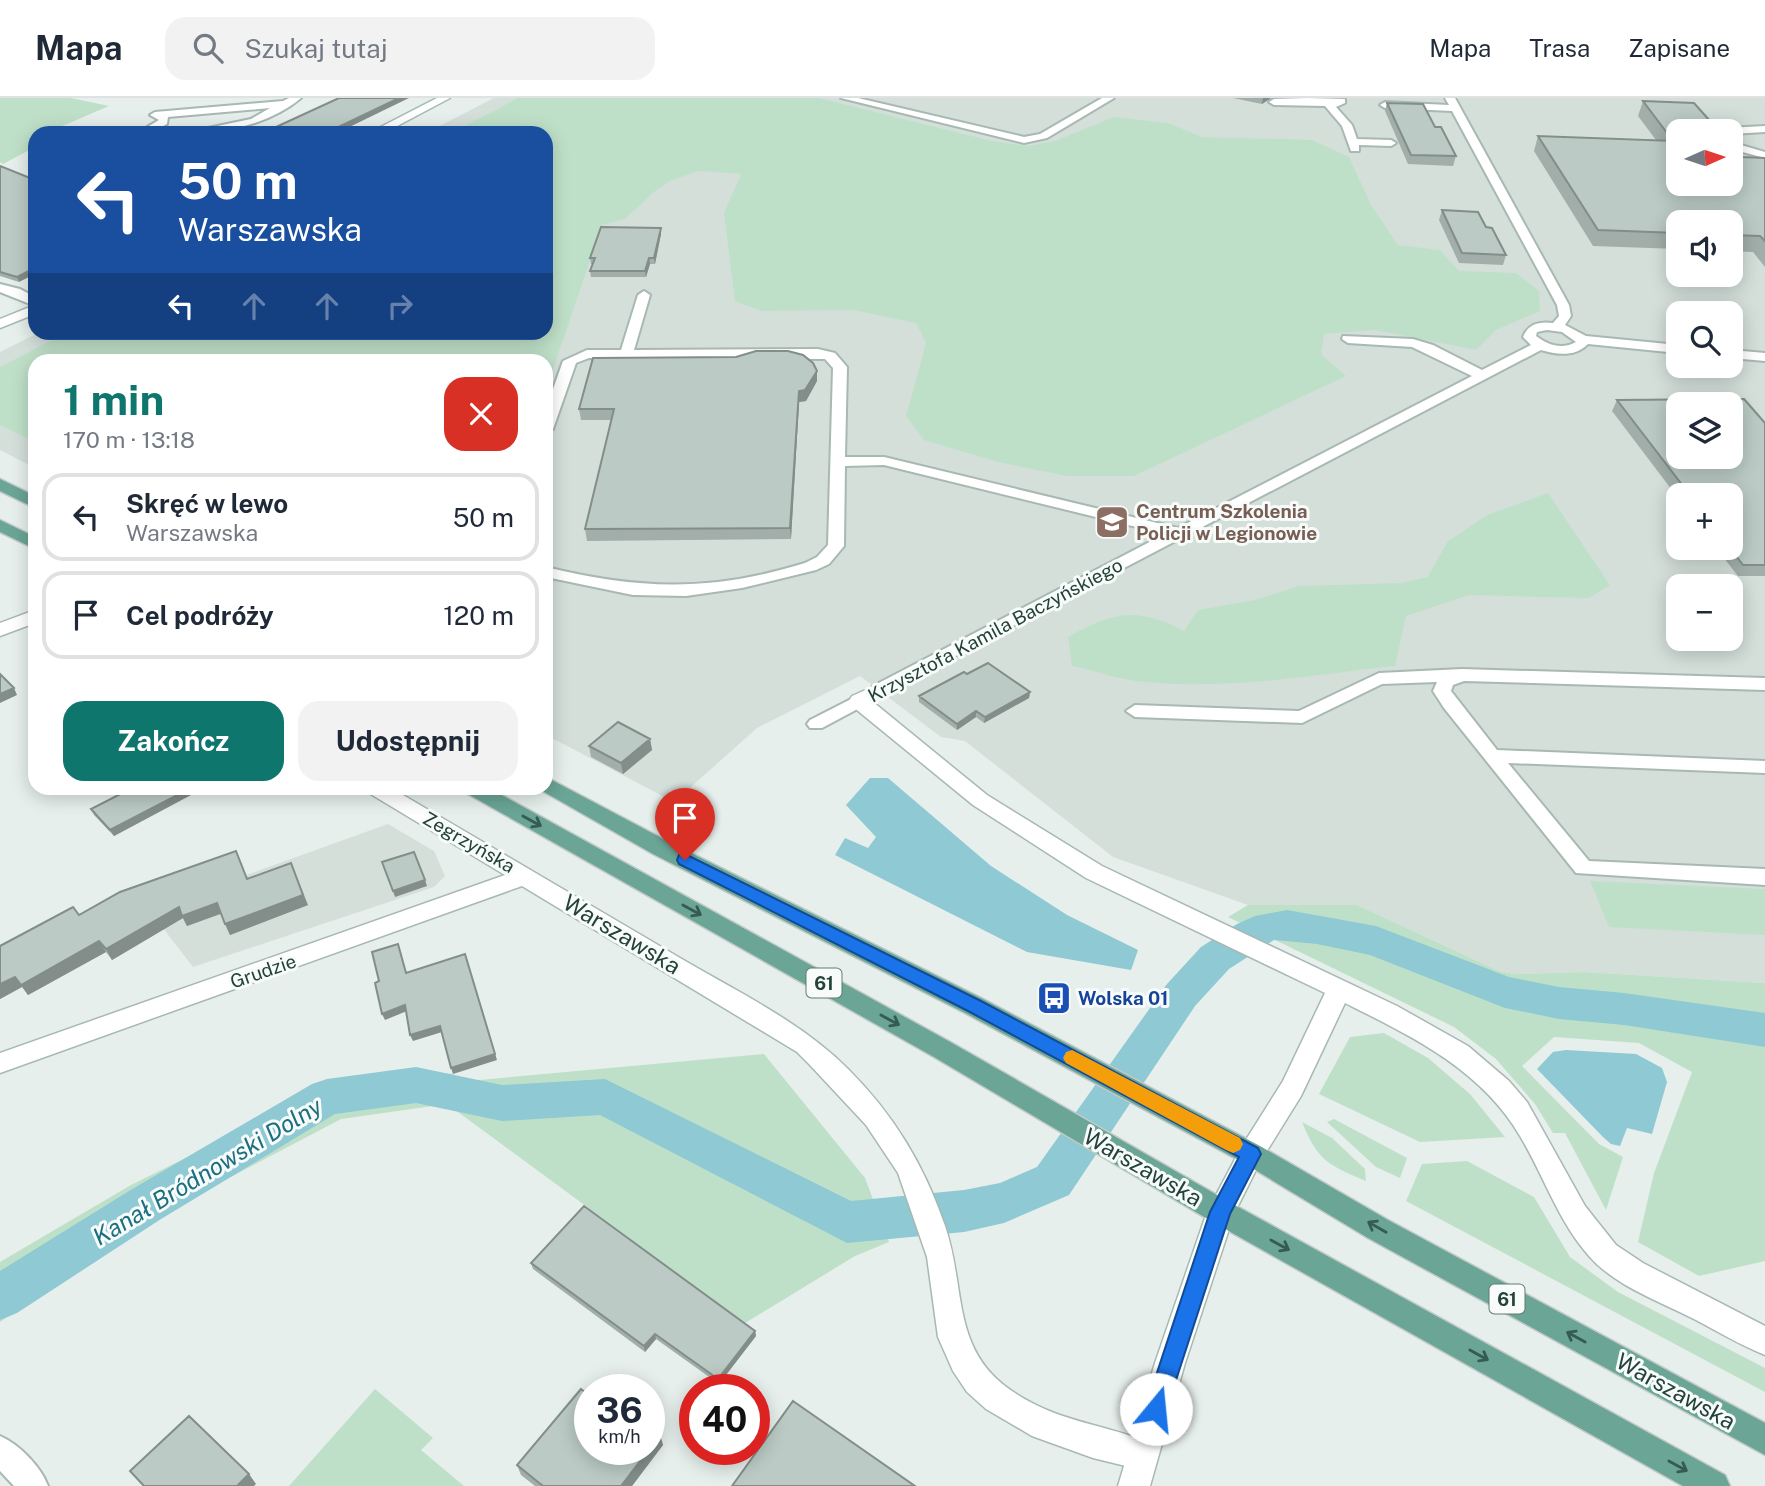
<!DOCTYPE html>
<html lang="pl">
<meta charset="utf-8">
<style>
:root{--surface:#fff;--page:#f2f2f3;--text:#1f2937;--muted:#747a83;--line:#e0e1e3;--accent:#0f766e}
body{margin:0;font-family:"Public Sans",sans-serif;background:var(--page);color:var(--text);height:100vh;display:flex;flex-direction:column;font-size:26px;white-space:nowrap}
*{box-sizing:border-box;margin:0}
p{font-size:23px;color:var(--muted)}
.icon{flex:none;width:38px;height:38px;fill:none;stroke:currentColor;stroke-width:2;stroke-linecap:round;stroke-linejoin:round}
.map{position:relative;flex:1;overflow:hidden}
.details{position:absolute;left:28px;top:256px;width:525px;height:441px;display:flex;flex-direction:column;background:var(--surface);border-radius:21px;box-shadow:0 4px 18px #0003}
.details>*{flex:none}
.hud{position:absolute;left:28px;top:28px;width:525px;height:214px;border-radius:21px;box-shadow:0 4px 18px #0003;background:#1a4fa0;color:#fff;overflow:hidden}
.needle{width:46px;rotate:87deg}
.tools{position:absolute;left:1666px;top:21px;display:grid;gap:14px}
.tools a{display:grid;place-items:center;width:77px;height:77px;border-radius:14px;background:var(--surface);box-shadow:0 4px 18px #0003;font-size:35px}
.speed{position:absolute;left:574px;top:1276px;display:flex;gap:14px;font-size:35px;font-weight:700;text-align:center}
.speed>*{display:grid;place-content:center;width:91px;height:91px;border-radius:50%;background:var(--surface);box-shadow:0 4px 18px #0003;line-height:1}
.speed small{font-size:18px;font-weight:400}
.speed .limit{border:10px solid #d22;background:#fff;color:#111}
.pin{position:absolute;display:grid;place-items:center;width:60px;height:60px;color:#fff;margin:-72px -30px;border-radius:50% 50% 50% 0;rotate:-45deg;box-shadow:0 0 7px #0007}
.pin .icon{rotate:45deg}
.me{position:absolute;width:77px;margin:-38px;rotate:17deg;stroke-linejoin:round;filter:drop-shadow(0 0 5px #0008)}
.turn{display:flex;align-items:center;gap:24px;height:147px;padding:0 35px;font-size:32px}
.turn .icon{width:91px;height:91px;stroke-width:2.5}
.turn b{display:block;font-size:49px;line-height:60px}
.lanes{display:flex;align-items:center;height:66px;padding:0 35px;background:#0003;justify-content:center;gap:35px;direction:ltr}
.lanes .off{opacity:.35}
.round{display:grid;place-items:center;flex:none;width:74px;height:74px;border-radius:21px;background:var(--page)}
.overview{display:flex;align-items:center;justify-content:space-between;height:119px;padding:0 35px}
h1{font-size:42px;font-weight:700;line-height:52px;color:var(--accent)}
.cta{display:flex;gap:14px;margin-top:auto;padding:14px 35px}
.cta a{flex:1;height:80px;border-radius:21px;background:var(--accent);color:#fff;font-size:28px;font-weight:700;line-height:80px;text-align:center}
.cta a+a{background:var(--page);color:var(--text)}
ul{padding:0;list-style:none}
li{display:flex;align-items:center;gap:21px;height:88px;margin:0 14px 10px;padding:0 21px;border:4px solid var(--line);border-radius:21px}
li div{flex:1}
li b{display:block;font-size:26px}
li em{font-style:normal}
header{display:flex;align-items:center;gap:42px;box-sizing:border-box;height:98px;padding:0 35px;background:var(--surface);border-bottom:2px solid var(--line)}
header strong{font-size:33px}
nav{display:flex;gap:38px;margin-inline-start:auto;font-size:24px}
.search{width:490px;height:63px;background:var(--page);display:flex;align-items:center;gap:18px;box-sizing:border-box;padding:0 24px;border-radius:21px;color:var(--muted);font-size:26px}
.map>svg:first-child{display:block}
</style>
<header>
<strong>Mapa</strong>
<div class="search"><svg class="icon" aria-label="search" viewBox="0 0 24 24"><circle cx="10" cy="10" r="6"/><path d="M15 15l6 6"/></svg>Szukaj tutaj</div>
<nav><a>Mapa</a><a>Trasa</a><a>Zapisane</a></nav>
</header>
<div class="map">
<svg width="1765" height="1388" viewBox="0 0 1765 1388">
<rect width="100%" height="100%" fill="#e6efeb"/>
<path fill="#d4dfda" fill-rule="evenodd" d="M494,0H1765V885L1584,874L1515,876L1499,873L1357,807H1248L1113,759L965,643L941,639L860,578L757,630L674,704L546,637V262H35V370L0,352V254L38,235L546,234V35H426ZM1678,33H1731V86H1678ZM1678,124H1731V177H1678ZM1678,215H1731V268H1678ZM1678,306H1731V359H1678ZM1678,397H1731V450H1678ZM1678,488H1731V541H1678Z
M388,726L434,753L445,778L434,789L193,869L149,812Z"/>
<path fill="#bfe0c8" d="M0,0H71L109,8L46,35H35L33,41L35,49L3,66L0,64Z
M518,0H819L992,43L1028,48L1055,43L1114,19L1168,25L1202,39L1312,42L1349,59L1371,107L1398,147L1440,152L1459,173L1516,175L1539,193L1540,213L1496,232L1476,252L1375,232L1324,236L1321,256L1346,278L1134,378H1067L998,364L924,342L906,318L926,245L916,225L853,212L762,213L735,203L724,115L741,76L698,73L670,83L654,94L625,121L602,127L546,292V262H35V344L0,327V269L66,235L546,234V35H452Z
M1548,395L1610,487L1589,500L1469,497L1406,518L1395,568C1312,577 1229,592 1145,584C1121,582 1096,573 1072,568L1068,539C1112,514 1137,508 1184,533L1198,512L1255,502L1299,488L1401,485L1428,479L1447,444L1487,417Z
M1590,783L1765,791V837L1609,829Z
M1248,807H1357L1499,873L1515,876L1584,874L1765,885V1163L1699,1178L1638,1144L1654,1075L1692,974L1639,945L1554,939L1522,968L1599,1046L1623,1059L1606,1112L1565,1035H1553L1535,1006L1496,961L1454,929L1228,819Z
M1384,935L1428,960L1470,996L1505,1039L1420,1044L1319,996L1350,939Z
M764,956L865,1080L889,1144L855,1158L745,1225L447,1006L341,1021L166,1113L0,1224V1164L131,1087L333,987L381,974L423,973L453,976L457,984Z
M1334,1021L1407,1060L1400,1080L1376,1069L1327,1024Z
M1302,1024L1332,1040L1365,1071L1366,1083C1328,1067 1318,1063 1302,1024Z
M1467,1063L1534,1099L1570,1159L1618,1194L1765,1270V1294L1406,1103L1422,1066Z
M375,1291L433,1340L421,1352L464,1388H289Z"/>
<path fill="#8ec9d4" d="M870,680H888L991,768L1067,817L1138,852L1131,872L1027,854L835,757L845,740L868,750L876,739L846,707Z
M1566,952L1636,956L1662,970L1667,984L1652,1036L1627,1030L1620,1048L1611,1046L1603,1039L1537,971L1553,954Z"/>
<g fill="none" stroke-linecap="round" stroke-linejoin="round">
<path fill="#8ec9d4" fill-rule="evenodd" d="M1287,812L1376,828L1509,879L1559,889L1624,895L1765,915V949L1624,927L1559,921L1505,910L1370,857L1317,846L1274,842L1229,871L1195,908L1069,1097L1004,1125L964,1134L847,1145L600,1017L502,1023L416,1005L335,1016L161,1121L17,1215L0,1222V1173L129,1093L312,986L327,981L416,969L502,987L605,981L851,1103L964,1092L1000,1085L1037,1069L1167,886L1201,849L1237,826L1255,818Z"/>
<g stroke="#a8b8b2" stroke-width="4">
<path id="lane" d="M289,0H301C269,27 224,35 184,35L251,21L270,10L168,19L167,26L150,35H137L159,22L150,17L155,14L283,3Z
M841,0H858L1024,39L1040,36L1102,0H1114L1047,40L1024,45Z
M1307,0L1345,1V5L1336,9L1352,27L1357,41L1391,42L1396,45L1391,48L1359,47V53H1351L1342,28L1325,8L1274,7L1269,4L1274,1Z
M1445,0H1455L1569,207L1571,218L1565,227L1586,238L1678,247V255L1588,246C1575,259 1558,257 1541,252L879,598L870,592L873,588L1165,436L884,367L845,368L844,448L829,466L816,472L742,490L686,498L633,497L546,479V469C640,492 711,494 805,465L817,459L828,447L833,270L825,261L589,260L576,265L553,331L546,335V311L563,263L587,252H621L638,197L644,193L650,197L634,252L818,251L835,255L847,269L845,359H884L1178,430L1472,278L1412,249L1348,245L1342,241L1343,238L1413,241L1433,247L1482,272L1531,247L1523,239C1528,226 1539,223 1553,225L1559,218L1557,207L1452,13L1385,10L1380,7L1385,4L1449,7ZM1547,232L1562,234L1576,244C1562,252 1548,247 1536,238L1537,234Z
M1765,28V34L1731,36V33H1722L1727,30Z
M1731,44L1765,54V60L1731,51Z
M0,186L20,191L35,199V208L0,194Z
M1731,252L1765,255V263L1731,260Z
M1462,571L1765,580V592L1464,583L1453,587L1451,593L1497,652L1765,663V675L1508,665L1589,763L1765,771V787L1576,775L1444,610L1433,593L1437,584L1382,586L1302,625L1135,619L1126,613L1135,607L1299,613L1379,575Z
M859,597L868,603L865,607L822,630H810L807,626L810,622Z
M0,1338C19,1346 41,1369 48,1388H14L0,1373Z"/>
</g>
<g stroke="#a8b8b2" stroke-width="3">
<path id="street" d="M35,512V525L0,538V525Z
M879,586L886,588L889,592L873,604L987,697L1102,768L1397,908L1468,948L1509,983L1527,1004L1585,1108L1616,1147L1643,1165L1765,1228V1257C1740,1247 1717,1233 1694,1221C1659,1203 1615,1188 1589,1158C1558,1123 1544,1078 1520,1038C1481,971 1411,938 1345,905L1301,998L1260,1064L1251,1068L1242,1064L1238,1056L1242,1048L1283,983L1325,895L1086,780L973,707L852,608L849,603L852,598Z
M366,690H391C488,747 583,803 680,860C738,894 801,924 848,971C894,1017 924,1067 945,1128C966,1189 951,1250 1009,1291C1057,1325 1103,1325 1153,1346L1157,1357L1153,1368L1142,1372L1093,1360L1032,1338L986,1311L967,1294L953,1273L938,1239L927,1159L898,1075L866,1027L809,966L797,954L522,788L0,975V955L505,777L369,695Z"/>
</g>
<g stroke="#a4bbb3" stroke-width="3">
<path id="secondary" d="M437,0H450L384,35H369Z
M35,207V216L0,230V221Z
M1251,1044L1260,1048L1264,1056L1234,1116L1185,1265L1150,1388H1118L1155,1265L1207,1114L1242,1048Z"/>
</g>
<g stroke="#c2cac8" stroke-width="3">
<path id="primary" d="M0,381L35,398V410L0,393Z
M0,422L35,439V451L0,434Z
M546,679L669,744L983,901L1260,1048L1388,1122L1765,1325V1357L1368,1140L1242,1064L965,915L653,756L539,691L546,690Z
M463,690H489L952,945L1231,1105L1725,1377L1730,1388H1683L1211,1123L934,959L466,695Z"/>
</g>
<use href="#lane" fill="#fff" fill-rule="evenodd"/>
<use href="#street" fill="#fff" fill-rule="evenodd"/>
<use href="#secondary" fill="#fff" fill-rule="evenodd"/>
<use href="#primary" fill="#6aa596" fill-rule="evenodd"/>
</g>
<path fill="#a1aea9" d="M1233,0H1271L1262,6Z
M1643,3L1742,59L1765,60V169L1753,154L1731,153V124H1678V151L1593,148L1534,53L1538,38L1656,42L1638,18Z
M1387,5L1435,29L1456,58L1453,68L1408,66L1385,13Z
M0,68L19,184L0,178Z
M1442,112L1486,129L1506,157L1503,167L1459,165L1439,122Z
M661,130V136L655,166H650L646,179H591L590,173L592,166H591L590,160Z
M817,273V283L806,303L799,304L791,441L587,443L585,431L611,322H581L579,311Z
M1617,302L1765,325V478H1738L1716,450H1731V397H1678V400L1612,313Z
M967,576L1030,594L1029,600L984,625L976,619L957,632L919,604V598Z
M650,641L652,652L623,676L591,659L589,648Z
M132,690H204L114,738L94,717L91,711Z
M248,781L308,807L230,837L221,816L187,828L183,820L112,862L106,854L28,897L22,889L0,901V848L79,817Z
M531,1165L755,1233L756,1238L719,1286L656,1241L645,1254L533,1171Z
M660,1337L663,1347L632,1388H535L521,1377L517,1367L590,1351Z"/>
<path fill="#838d89" d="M399,0H409L337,35H326Z
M1263,0H1271L1262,6Z
M661,130V136L655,166L654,160Z
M649,160L650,166L646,179L645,173Z
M35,170V176L19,184L17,179Z
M817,273V283L806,303L799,304L791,441L790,430L799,293Z
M14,590L17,597L0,605V596Z
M1030,594L1029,600L984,625L985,619Z
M976,613V619L957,632V626Z
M650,641L652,652L623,676L621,665Z
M191,690H204L114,738L110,732Z
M291,765L308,807L230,837L225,826Z
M425,782L427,788L395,799L393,793Z
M217,805L222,815L187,828L183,820L112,862L106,851L179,809Z
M99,843L106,854L28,897L21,887Z
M467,862L497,962L453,976L451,970Z
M15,879L22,889L0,901V886Z
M405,907L407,913L385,922L382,916Z
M440,928L442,934L413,943L410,937Z
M755,1233L756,1238L719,1286L718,1281Z
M655,1236L656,1241L645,1254L644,1248Z
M660,1337L663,1347L632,1388H621Z
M249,1376L256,1386L254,1388H237Z"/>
<path fill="#bbcac4" stroke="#838d89" stroke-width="2" fill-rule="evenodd" d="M339,0H399L326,35H263Z
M1643,3L1694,5L1719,33H1678V86H1731V46L1742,59L1765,60V143L1760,138L1731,137V124H1678V135L1598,132L1538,38L1673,43Z
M1387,5L1423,6L1435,29H1441L1456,58L1411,57Z
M0,68L35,82V170L17,179L0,174Z
M1442,112L1478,114L1486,129L1492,130L1506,157L1462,155Z
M601,129L661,130L654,160H649L645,173H590L595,160H590Z
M756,253H788L803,257L813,265L817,273L805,292L799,293L790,430L585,431L614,311H579L593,260L736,259Z
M1744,301L1765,325V467H1743L1730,450L1731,397H1690L1617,302ZM1678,306H1731V359H1678Z
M988,565L1030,594L985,619L976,613L957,626L919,598L964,574L967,576Z
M0,576L14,590L0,596Z
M618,624L650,641L621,665L589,648Z
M132,690H191L110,732L91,711Z
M236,753L247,781L291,765L303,797L225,826L217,805L182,818L179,809L106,851L99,843L21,887L15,879L0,886V848L73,809L79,817L120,794Z
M414,754L425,782L393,793L382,764Z
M398,846L406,875L465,856L495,956L451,970L440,928L410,937L405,907L382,916L375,885L379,883L372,854Z
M584,1108L755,1233L718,1281L655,1236L644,1248L531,1165Z
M581,1291L590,1298V1351H649V1329L660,1337L621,1388H543L517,1367Z
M793,1303L915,1388H732Z
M189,1318L249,1376L237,1388H144L130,1373Z"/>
<defs><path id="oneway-shaft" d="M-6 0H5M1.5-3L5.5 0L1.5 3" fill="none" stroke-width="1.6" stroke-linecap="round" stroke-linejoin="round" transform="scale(1.75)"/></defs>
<g stroke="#365b51">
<use href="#oneway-shaft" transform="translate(532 723) rotate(29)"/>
<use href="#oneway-shaft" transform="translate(692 812) rotate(29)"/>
<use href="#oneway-shaft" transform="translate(890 922) rotate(29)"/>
<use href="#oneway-shaft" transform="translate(1377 1129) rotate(-150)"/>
<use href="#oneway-shaft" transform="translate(1280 1147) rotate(29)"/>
<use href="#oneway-shaft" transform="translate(1576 1239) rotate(-151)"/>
<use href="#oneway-shaft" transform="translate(1479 1257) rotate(29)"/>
<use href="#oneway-shaft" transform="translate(1678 1368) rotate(29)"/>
</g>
<path fill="#1a73e8" stroke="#114b97" stroke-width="2" d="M685,756L981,903L1258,1050L1261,1056L1230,1116L1164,1319L1156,1322L1148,1319L1145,1311L1210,1114L1239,1059L968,913L679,766L677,762L679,757Z"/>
<path fill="#f59e0b" d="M1072,952L1240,1040L1243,1046L1240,1052L1233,1055L1226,1052L1066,965L1063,960L1066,954Z"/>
<defs>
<g id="university-square" transform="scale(1.75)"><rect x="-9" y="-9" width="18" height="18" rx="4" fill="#8d6e63" stroke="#f7fbf9"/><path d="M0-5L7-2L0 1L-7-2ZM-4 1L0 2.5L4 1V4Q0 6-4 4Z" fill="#fff"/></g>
<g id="bus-square" transform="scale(1.75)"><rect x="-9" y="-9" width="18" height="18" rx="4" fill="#1a4fb4" stroke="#f7fbf9"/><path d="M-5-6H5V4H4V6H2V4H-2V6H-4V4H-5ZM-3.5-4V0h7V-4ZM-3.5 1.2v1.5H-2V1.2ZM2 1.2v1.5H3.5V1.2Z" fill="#fff"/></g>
</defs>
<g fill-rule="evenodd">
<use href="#university-square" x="1112" y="424"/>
<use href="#bus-square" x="1054" y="900"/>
</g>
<g text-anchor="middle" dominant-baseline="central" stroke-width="6" stroke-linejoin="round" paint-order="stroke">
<g fill="#f7fbf9" stroke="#637a73" stroke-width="2">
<rect x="806.5" y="870.5" width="35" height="29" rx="5"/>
<rect x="1489.5" y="1186.5" width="35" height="29" rx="5"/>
</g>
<g font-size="18" font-weight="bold" fill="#24423a">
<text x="824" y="885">61</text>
<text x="1507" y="1201">61</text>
</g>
<g font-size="19" font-weight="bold" fill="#785e54" stroke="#f7fbf9" text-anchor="start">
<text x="1136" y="413">Centrum Szkolenia<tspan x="1136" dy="22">Policji w Legionowie</tspan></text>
</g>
<g font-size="19" fill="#24423a" stroke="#f7fbf9">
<text transform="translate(995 532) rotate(-28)">Krzysztofa Kamila Baczyńskiego</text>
<text transform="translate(469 744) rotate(30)">Zegrzyńska</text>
<text transform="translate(263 873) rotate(-19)">Grudzie</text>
</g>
<g font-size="19" font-weight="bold" fill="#164399" stroke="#f7fbf9" text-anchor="start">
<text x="1078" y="900">Wolska 01</text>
</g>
<g font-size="23" fill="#24423a" stroke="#f7fbf9">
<text transform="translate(622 836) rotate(31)">Warszawska</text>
<text transform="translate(1143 1069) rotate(30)">Warszawska</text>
<text transform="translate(1676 1293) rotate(29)">Warszawska</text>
</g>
<g font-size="24" font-style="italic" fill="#1c6f80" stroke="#f7fbf9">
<text transform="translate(207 1073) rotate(-31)">Kanał Bródnowski Dolny</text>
</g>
</g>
</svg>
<div class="tools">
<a><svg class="needle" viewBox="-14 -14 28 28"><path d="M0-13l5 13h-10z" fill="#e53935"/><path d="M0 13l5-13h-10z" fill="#747a83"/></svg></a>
<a><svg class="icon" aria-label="sound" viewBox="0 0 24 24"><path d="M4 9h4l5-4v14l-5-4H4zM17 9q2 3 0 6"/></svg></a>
<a><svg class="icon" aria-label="search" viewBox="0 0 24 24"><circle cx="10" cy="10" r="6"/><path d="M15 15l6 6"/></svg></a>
<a><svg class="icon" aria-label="layers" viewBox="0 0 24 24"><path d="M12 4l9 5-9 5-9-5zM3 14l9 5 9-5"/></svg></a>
<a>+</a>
<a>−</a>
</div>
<div class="speed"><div>36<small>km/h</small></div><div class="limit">40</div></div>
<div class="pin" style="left:685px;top:762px;background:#d93025"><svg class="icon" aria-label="arrive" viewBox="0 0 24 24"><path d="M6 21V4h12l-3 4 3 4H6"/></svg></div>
<svg class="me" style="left:1156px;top:1311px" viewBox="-20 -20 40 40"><circle r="19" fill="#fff"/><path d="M0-13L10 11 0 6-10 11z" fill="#1a73e8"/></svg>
<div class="hud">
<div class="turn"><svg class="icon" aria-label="left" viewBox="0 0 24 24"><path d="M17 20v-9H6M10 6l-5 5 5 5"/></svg><div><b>50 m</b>Warszawska</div></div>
<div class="lanes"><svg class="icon" aria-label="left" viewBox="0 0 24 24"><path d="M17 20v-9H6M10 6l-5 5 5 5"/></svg><svg class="icon off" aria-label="ahead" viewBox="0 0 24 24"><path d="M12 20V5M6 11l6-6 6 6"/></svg><svg class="icon off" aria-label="ahead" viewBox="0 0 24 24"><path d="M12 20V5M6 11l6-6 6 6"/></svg><svg class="icon off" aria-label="right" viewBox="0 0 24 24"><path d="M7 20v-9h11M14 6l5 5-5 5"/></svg></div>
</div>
<section class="details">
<div class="overview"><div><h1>1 min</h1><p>170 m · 13:18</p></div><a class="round" style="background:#d93025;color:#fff"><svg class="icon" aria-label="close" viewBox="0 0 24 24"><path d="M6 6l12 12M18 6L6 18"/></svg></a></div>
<ul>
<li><svg class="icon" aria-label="left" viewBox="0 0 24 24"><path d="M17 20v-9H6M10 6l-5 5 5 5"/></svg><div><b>Skręć w lewo</b><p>Warszawska</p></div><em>50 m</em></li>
<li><svg class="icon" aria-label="arrive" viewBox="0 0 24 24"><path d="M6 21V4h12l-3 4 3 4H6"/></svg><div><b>Cel podróży</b></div><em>120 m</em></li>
</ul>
<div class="cta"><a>Zakończ</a><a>Udostępnij</a></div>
</section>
</div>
